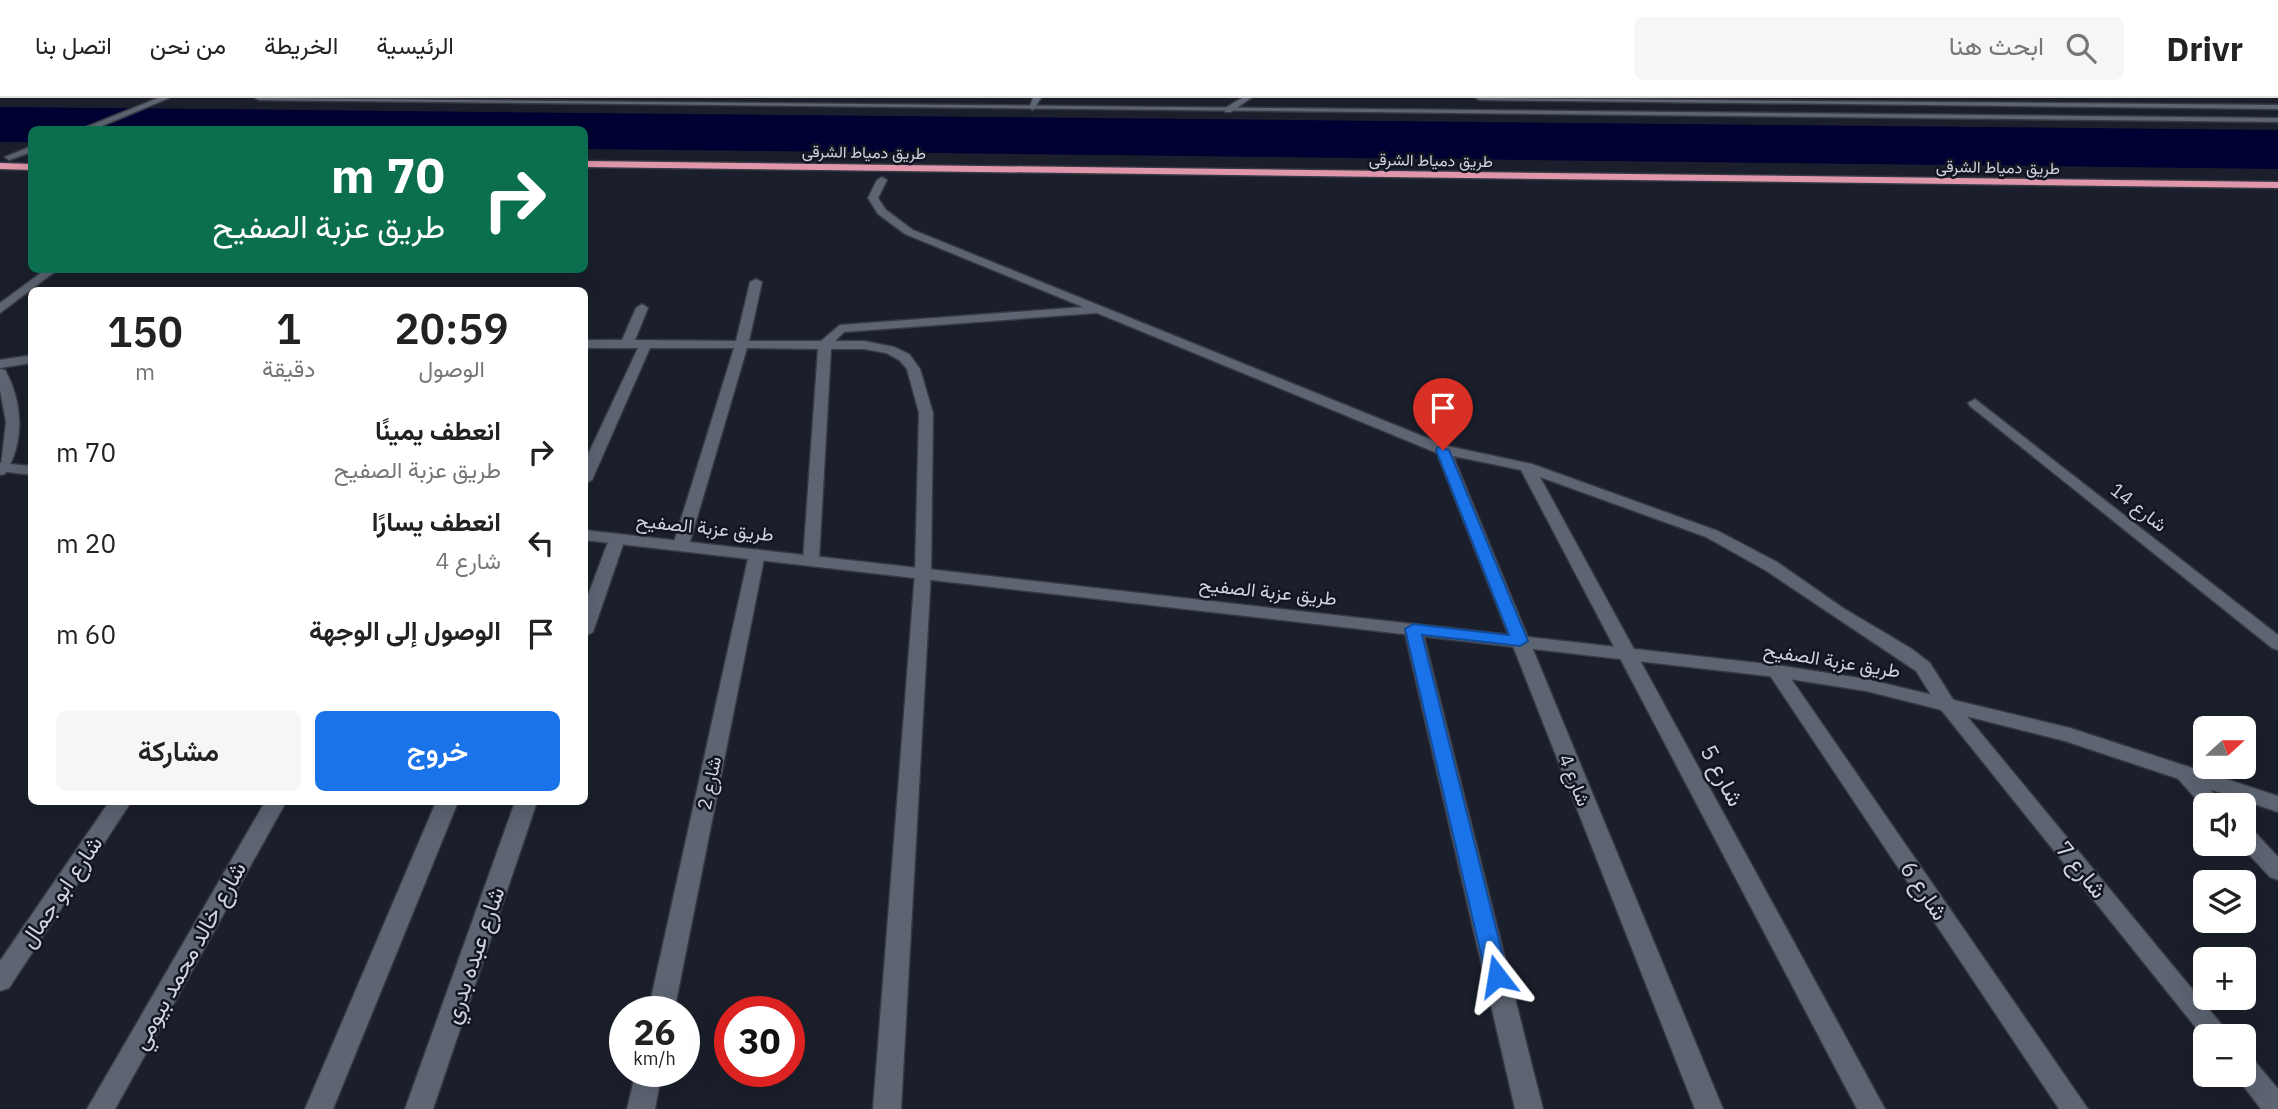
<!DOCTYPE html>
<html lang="ar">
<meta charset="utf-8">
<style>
:root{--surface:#fff;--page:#f6f6f6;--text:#222;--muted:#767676;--line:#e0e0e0;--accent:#1a73e8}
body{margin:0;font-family:"IBM Plex Sans",Vazirmatn,sans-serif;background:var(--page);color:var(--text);direction:rtl;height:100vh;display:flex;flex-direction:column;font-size:26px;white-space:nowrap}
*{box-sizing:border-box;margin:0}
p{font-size:23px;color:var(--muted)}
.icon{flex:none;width:38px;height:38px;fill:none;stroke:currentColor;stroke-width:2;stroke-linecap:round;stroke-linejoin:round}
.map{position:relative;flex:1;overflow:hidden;direction:ltr}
.sheet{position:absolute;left:28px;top:189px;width:560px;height:518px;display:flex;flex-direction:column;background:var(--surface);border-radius:10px;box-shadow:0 7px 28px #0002;direction:rtl}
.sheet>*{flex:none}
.top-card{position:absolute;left:28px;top:28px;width:560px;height:147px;border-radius:10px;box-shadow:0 7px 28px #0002;direction:rtl;background:#0b6e4f;color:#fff;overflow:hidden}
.needle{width:46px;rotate:69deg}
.tools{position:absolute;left:2193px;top:618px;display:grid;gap:14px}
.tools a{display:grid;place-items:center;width:63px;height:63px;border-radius:10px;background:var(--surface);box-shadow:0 7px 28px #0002;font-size:35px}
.speed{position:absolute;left:609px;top:898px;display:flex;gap:14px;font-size:35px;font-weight:700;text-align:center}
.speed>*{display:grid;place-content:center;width:91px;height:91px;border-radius:50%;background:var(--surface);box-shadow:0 7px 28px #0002;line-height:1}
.speed small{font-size:18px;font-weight:400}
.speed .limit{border:10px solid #d22;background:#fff;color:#111}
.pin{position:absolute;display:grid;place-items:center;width:60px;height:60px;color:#fff;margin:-72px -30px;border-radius:50% 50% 50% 0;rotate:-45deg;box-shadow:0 0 7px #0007}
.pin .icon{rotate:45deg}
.me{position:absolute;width:77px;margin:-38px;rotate:346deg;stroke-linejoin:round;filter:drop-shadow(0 0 5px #0008)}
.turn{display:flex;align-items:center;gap:24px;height:147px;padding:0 28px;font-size:32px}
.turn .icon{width:91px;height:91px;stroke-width:2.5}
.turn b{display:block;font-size:49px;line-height:60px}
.eta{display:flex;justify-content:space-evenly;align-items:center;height:119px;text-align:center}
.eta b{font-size:42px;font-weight:600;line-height:49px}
.button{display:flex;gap:14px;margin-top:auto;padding:14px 28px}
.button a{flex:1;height:80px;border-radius:10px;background:var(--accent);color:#fff;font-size:28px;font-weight:600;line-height:80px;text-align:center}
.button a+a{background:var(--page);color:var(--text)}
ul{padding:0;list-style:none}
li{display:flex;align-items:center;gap:21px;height:91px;padding:0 28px}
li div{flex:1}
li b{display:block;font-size:26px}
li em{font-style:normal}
header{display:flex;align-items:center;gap:42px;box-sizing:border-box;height:98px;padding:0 35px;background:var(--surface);border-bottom:2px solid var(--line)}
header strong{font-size:33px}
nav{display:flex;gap:38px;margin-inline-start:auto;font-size:24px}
.search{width:490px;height:63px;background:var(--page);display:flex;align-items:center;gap:18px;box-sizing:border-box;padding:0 24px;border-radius:10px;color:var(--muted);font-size:26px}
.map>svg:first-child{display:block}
</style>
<header>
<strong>Drivr</strong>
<div class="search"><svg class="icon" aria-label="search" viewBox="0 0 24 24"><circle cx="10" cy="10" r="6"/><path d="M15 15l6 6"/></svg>ابحث هنا</div>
<nav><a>الرئيسية</a><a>الخريطة</a><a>من نحن</a><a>اتصل بنا</a></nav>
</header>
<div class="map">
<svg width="2278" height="1011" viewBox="0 0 2278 1011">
<rect width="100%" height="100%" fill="#1a1f2b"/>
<path fill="#003" d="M0,9L2278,32V71L585,51L584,32H32L31,44H0Z"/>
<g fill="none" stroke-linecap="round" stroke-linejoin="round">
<g stroke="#363943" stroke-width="3">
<path id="street" d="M1033,0H1041L1033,12L1029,10Z
M1242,0H1251L1231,14H1225V10Z
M1476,0L2278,7V11L1480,2Z
M882,79L887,82L878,100L886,112L913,132L1447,348L1532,366L1718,433L1777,464L1843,510L1912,551L1930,565L1952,600L2231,938H2205V941L1938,608L1916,573L1765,472L1706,439L1540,379L1885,1011H1857L1521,372L1453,358L1723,1011H1695L1437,355L1097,215L844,234L835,243H864L894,249L909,256L920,271L933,315L931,475L901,1011H873L915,475L919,315L907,271L899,262L886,255L864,251H831L819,462L811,467L803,462L818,251L747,250L689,447L681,452L673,447L734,250H650L592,382L584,386V365L638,250H584V242H622L636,210L642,206L648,210L635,242L736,243L750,184L756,181L762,184L749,243H821L840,227L1083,209L905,136L878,116L868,100L877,82Z
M45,172H57L0,215V205Z
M32,257V265L0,270V262Z
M0,271L5,272C23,304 25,344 5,376L0,377L6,324L0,292Z
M1975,301L2278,537V552L2272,550L1970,308L1968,305Z
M617,436L625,441L593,534L584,539V508L609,441Z
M757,451L765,456L674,914H648L749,456Z
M1413,526L1422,531L1543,1011H1515L1404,531Z
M1776,567L1783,569L2088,1011H2059L1767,573Z
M2182,667L2189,669L2225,707H2205V711L2172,674L2175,669Z
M109,704H131L9,890L0,893V863Z
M265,704H286L115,1011H87Z
M436,704H458L333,1011H305Z
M515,704H537L433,1011H405Z
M2244,729L2252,731L2278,759V782L2270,779L2239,746H2244Z
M2244,957L2253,961L2278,991V1011H2261L2235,977L2244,976Z
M636,973H662L655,1011H627Z"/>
</g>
<g stroke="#363943" stroke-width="3">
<path id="secondary" d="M158,0H169L92,32H79Z
M255,0L2278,20V24L259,2Z
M32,48V54L9,62L5,59Z
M0,365L32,368V377L0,373Z
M584,432L1776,567L1866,581L2070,630L2278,698V714L2065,643L1866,593L1776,579L584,442Z"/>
</g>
<g stroke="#363943" stroke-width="3">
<path id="highway" d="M584,63L2278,84V90L584,69Z
M0,65L32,66V72L0,71Z"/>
</g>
<use href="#street" fill="#5d6472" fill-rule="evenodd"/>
<use href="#secondary" fill="#5d6472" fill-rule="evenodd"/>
<use href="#highway" fill="#e197ab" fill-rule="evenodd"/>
</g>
<path fill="#1a73e8" stroke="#114b97" stroke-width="2" d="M1438,349L1449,352L1528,543L1520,548L1422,537L1508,878L1505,884L1497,887L1489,884L1486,878L1405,531L1413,526L1509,537L1436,352Z"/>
<g text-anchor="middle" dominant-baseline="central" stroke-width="5" stroke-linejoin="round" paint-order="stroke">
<g font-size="16" fill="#d0d3dc" stroke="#111622">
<text transform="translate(864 54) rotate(1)">طريق دمياط الشرقى</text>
<text transform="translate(1431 62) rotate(1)">طريق دمياط الشرقى</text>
<text transform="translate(1998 69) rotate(1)">طريق دمياط الشرقى</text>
</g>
<g font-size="19" fill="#d0d3dc" stroke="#111622">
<text transform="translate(2139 409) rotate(38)">شارع 14</text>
<text transform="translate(705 429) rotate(6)">طريق عزبة الصفيح</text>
<text transform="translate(1268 493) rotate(6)">طريق عزبة الصفيح</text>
<text transform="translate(1832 562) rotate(9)">طريق عزبة الصفيح</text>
<text transform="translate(1575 682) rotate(68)">شارع 4</text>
<text transform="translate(709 685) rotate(-78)">شارع 2</text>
</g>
<g font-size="23" fill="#d0d3dc" stroke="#111622">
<text transform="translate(1723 677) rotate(62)">شارع 5</text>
<text transform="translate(2082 771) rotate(51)">شارع 7</text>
<text transform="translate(1925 792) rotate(56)">شارع 6</text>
<text transform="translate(60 793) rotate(-56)">شارع ابو جمال</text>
<text transform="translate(188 857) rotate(-61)">شارع خالد محمد بيومي</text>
<text transform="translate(473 857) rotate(-71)">شارع عبده بدري</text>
</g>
</g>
</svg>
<div class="tools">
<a><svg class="needle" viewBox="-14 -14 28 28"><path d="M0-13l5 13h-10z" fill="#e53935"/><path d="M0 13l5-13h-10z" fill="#767676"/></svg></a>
<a><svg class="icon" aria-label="sound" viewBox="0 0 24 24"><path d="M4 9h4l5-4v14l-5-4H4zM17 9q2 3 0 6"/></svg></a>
<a><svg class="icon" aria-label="layers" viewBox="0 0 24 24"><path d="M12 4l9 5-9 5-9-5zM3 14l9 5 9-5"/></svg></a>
<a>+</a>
<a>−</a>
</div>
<div class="speed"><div>26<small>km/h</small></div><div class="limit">30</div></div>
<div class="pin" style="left:1443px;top:352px;background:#d93025"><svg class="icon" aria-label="arrive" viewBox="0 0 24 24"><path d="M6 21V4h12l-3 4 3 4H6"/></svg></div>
<svg class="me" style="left:1497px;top:878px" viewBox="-20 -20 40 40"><path d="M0-17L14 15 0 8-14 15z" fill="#1a73e8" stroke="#fff" stroke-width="4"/></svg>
<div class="top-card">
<div class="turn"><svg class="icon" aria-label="right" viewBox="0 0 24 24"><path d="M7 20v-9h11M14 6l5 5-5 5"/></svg><div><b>70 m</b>طريق عزبة الصفيح</div></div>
</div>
<section class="sheet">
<div class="eta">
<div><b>20:59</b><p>الوصول</p></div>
<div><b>1</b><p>دقيقة</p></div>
<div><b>150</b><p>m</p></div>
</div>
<ul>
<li><svg class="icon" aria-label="right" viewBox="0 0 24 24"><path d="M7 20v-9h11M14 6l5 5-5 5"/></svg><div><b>انعطف يمينًا</b><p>طريق عزبة الصفيح</p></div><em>70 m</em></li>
<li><svg class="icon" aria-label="left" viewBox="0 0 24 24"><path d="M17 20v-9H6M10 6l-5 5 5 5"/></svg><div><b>انعطف يسارًا</b><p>شارع 4</p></div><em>20 m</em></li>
<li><svg class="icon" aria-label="arrive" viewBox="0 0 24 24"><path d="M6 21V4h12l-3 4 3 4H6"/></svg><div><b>الوصول إلى الوجهة</b></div><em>60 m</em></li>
</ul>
<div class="button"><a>خروج</a><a>مشاركة</a></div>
</section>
</div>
